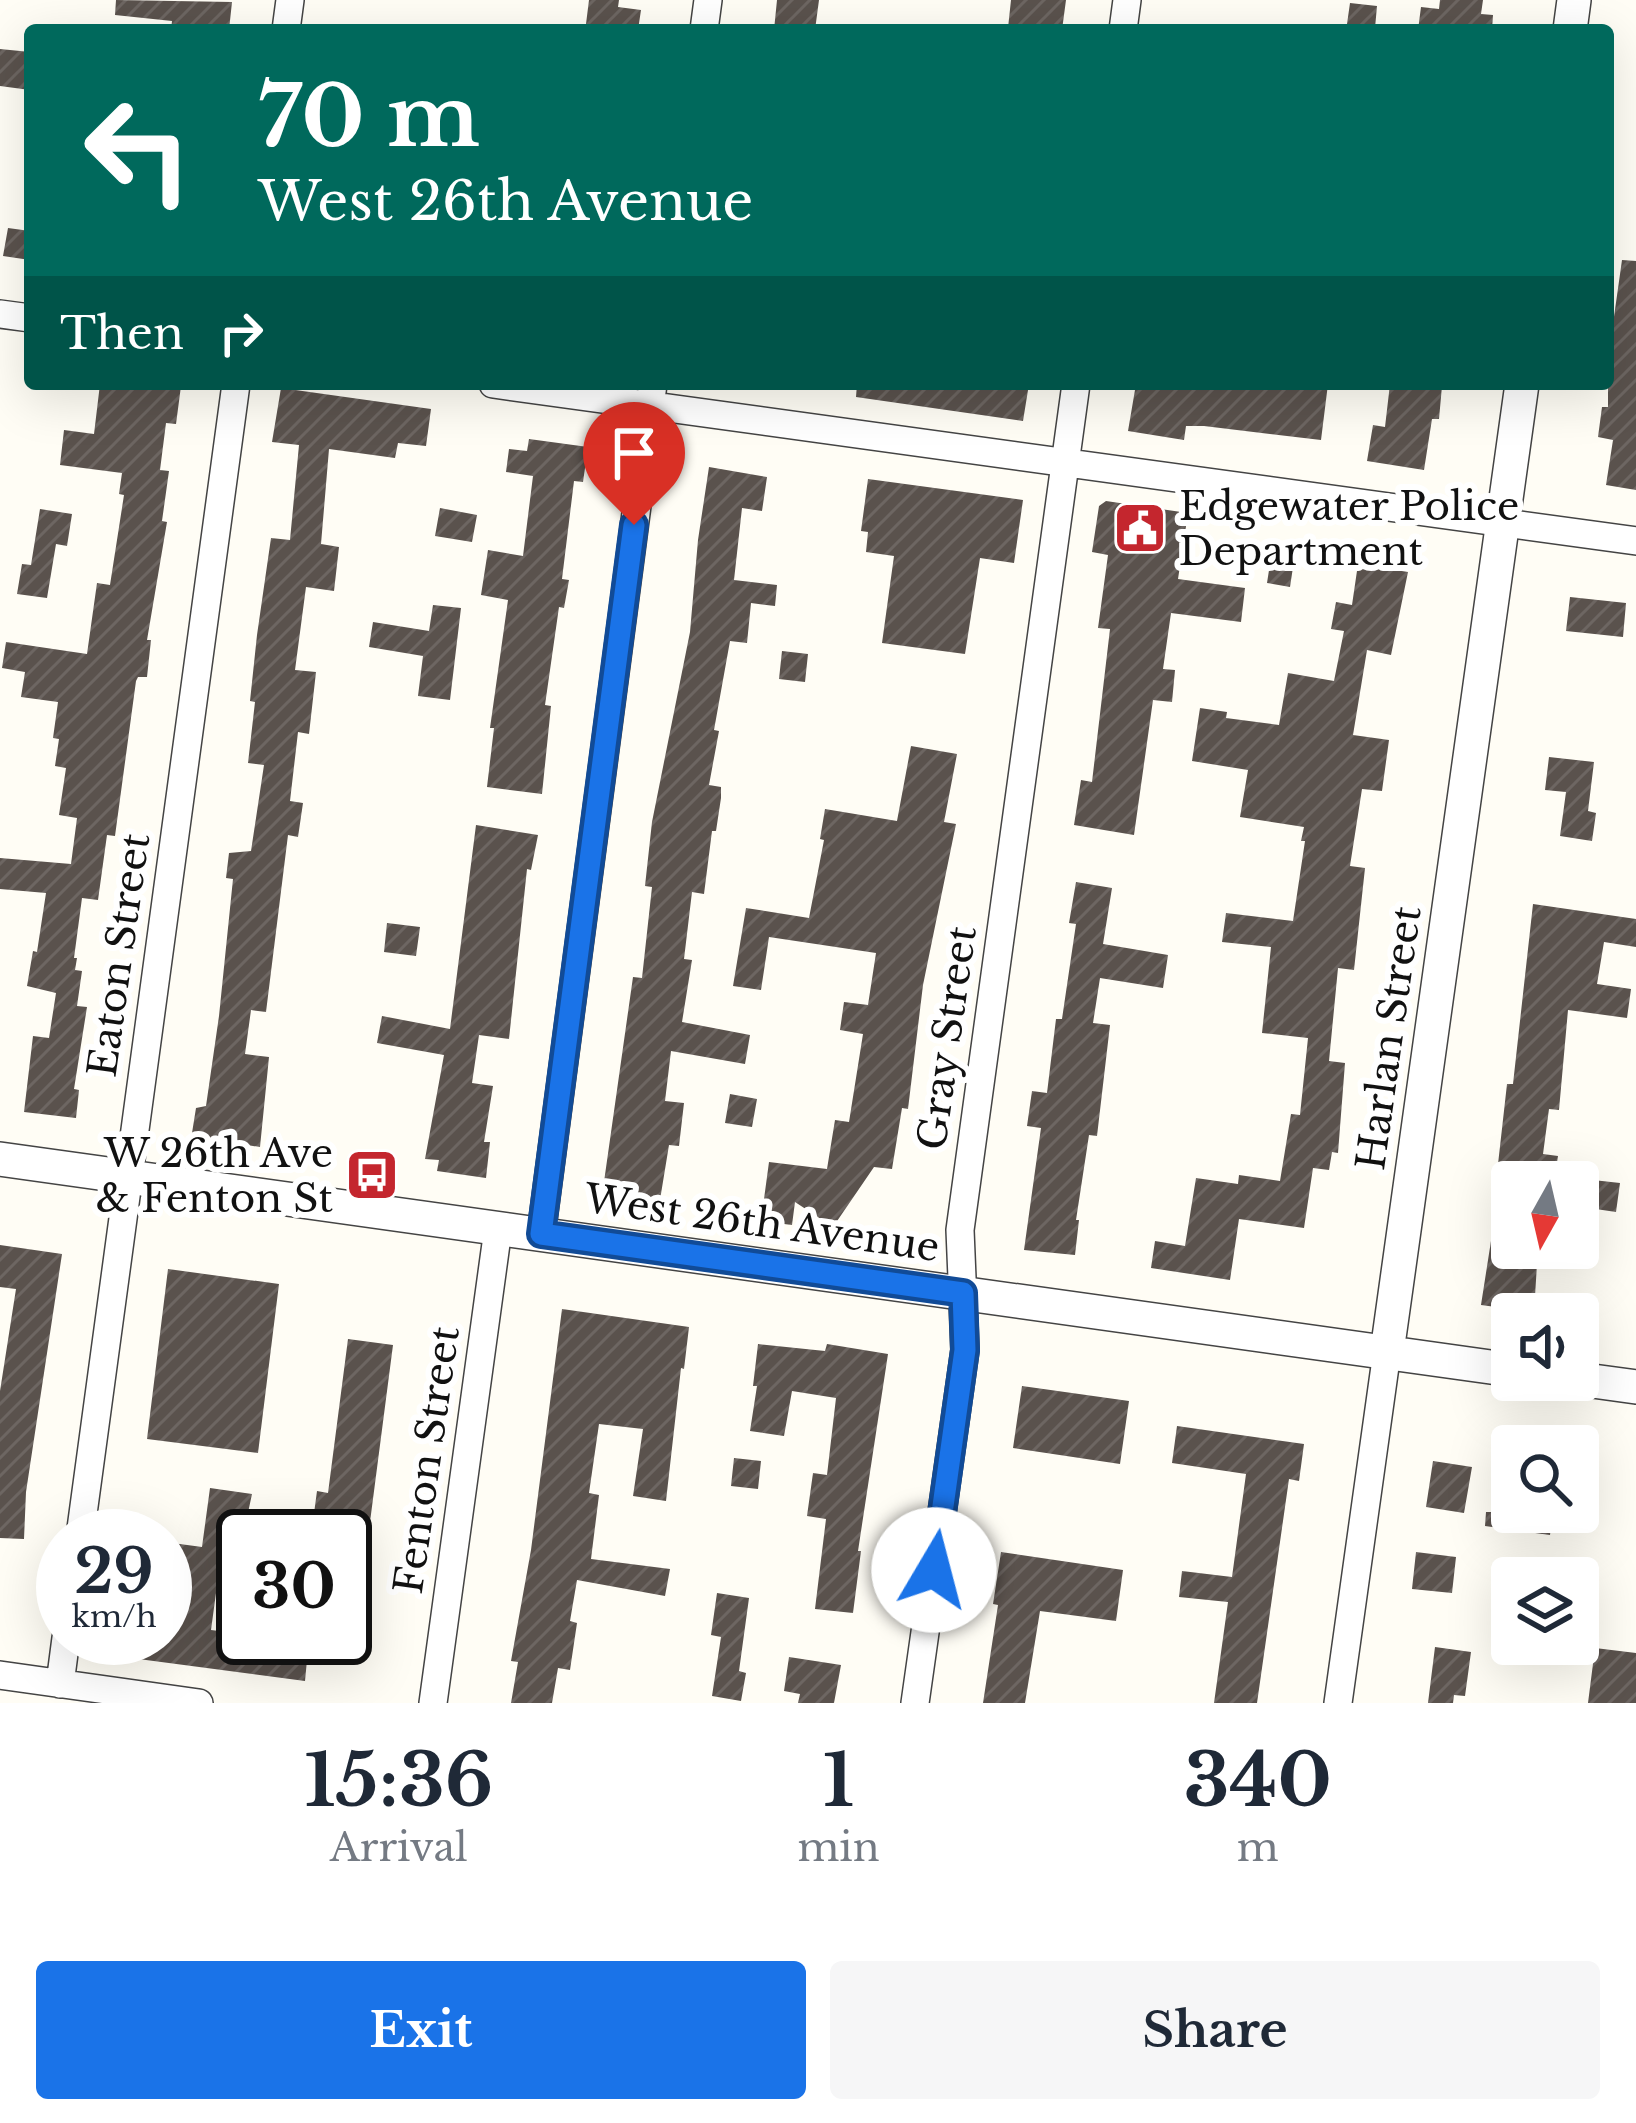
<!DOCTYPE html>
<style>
:root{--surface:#fff;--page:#f6f6f7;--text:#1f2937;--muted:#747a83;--accent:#1a73e8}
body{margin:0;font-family:"Libre Baskerville",serif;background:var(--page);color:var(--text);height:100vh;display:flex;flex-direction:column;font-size:45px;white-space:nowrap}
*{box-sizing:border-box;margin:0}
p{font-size:39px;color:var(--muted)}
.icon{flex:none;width:66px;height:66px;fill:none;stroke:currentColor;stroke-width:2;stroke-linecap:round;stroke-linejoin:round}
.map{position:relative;height:1703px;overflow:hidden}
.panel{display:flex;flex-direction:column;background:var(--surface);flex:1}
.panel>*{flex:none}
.guide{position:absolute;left:24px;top:24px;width:1590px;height:366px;border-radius:12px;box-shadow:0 12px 48px #0002;background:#00695c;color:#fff;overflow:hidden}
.needle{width:78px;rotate:188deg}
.buttons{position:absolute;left:1491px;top:1161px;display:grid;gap:24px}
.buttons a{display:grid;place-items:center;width:108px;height:108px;border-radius:12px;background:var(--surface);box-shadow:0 12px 48px #0002;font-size:60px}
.speed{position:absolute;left:36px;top:1509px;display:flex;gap:24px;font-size:60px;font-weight:700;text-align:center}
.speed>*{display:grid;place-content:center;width:156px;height:156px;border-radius:50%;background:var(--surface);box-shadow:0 12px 48px #0002;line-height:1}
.speed small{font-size:30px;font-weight:400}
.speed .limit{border:6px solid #111;border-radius:18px;background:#fff;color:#111}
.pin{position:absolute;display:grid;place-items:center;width:102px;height:102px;color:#fff;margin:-123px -51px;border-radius:50% 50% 50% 0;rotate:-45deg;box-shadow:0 0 12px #0007}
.pin .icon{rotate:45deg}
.me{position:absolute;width:132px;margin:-66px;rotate:8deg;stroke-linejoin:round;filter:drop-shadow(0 0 9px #0008)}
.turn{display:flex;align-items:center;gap:42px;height:252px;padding:0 36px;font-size:54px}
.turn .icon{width:156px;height:156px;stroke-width:2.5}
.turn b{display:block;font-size:84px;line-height:102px}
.then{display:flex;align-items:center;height:114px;padding:0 36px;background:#0003;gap:24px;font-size:45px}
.eta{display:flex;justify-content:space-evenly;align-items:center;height:204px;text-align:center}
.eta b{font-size:72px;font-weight:700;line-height:84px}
.action{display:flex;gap:24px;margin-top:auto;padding:24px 36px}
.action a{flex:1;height:138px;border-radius:12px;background:var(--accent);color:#fff;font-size:48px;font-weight:700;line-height:138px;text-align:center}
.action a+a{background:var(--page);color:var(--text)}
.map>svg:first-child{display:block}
</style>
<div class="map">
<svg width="1636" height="1703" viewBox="0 0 1636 1703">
<defs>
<pattern id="building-hatch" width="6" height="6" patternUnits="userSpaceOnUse" patternTransform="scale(3)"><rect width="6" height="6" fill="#5a524d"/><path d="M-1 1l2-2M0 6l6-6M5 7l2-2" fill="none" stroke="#6d6662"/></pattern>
</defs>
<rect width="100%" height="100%" fill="#fffdf5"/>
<path fill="url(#building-hatch)" d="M116,0L232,2L229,30H171L172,21L115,15Z
M589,0H619L618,7L641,10L638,30H593L594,25L586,24Z
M777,0H819L815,30H774Z
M1011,0H1066L1062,30L1008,28Z
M1440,0H1483L1481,14L1493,15L1492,30H1418L1421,7L1439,9Z
M1350,3L1377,6L1375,28L1347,24Z
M0,49L30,52V90L0,86Z
M8,228L30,231V260L3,256Z
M1622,260L1636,261V490L1606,485L1613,440L1598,437L1602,407H1608V338H1611Z
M100,384L181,386L176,424L166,423L160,470L169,471L162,521L167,522L147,640H151L147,677H138L136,681L115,836L107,835L98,900L82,898L74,958H77L75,970L82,971L77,1006L87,1007L74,1089L79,1090L76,1118L24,1112L33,1036L49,1038L56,993L27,986L33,951L37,952L46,893L0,889V858L71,864L77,818L59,815L66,768L55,766L59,739L53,738L58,702L21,697L25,672L2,668L6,642L87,654L97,583L110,585L124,495L119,494L122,473L60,465L64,430L94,434Z
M857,384H1029L1023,421L856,397Z
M1136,384H1328L1321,440L1204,426H1186L1184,440L1128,431Z
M1390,384L1442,386L1439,419H1432L1424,470L1367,461L1373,425L1385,427Z
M281,388L431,409L426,446L398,443L395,458L329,449L321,544L339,547L334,591L306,587L295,670L316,672L309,734L298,732L290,801L303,803L298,837L288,835L266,1012L251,1010L245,1054L269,1057L260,1147L247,1145V1149L200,1143L201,1134L192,1133L196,1108L206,1106L219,1016L233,879L226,878L229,853L251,851L264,765L248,763L255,702L250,701L257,635L271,538L290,540L299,445L272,442Z
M529,439L588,447L583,482L574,481L562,579L569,580L564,608L559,607L545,705L551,706L542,794L487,787L494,728H490L508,600L481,595L488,550L523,556L533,476L506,472L509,449L527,451Z
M709,467L767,477L762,511L742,508L734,580L777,585L775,606L751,603L747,643L730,641L714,730L719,731L709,785L721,787V798L716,831H712L704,894L692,892L684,959L692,960L682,1022L750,1035L745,1064L671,1051L665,1101L684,1103L679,1146L669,1145L659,1206L602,1196L633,977L642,978L652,887L645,886L652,822L690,632L698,540Z
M868,479L1023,500L1014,563L980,558L965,654L882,643L894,556L866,552L868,532L861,531Z
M1106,501L1188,513L1178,579L1245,588L1241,622L1171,613L1163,669L1175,670L1172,702L1153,700L1134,835L1074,825L1081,780L1092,782L1110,629L1098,628L1108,555L1092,552L1099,506Z
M440,508L477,515L472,542L435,536Z
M40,509L72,514L67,546L56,544L47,598L17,594L22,564L31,565Z
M1272,551L1295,554L1290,587L1267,583Z
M1358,564L1408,572L1391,655L1367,650L1353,735L1389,740L1382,791L1362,789L1350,866L1365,868L1354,970L1338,968L1329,1061L1345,1063L1338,1153L1332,1152L1329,1170L1313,1168L1304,1228L1239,1219L1230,1280L1151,1268L1155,1241L1185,1246L1196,1178L1238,1184L1239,1175L1280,1181L1291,1114L1300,1115L1308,1038L1262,1033L1271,947L1222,942L1226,913L1293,921L1305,841H1301L1304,827L1240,817L1248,770L1192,761L1200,708L1227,712L1226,718L1279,725L1288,673L1334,681L1344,631L1331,629L1336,602L1352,605Z
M1570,597L1626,603L1623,637L1566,631Z
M433,605L461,608L450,700L418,696L423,656L369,647L373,622L429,631Z
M782,651L808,654L805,682L779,679Z
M911,746L957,754L944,822L956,824L923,985L908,1109L902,1108L892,1169L874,1167L833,1227L795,1202L792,1225L761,1221L769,1162L827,1169L835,1120L849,1122L863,1034L840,1030L844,1002L868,1005L876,953L769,937L761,990L733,986L746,908L809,918L824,840L820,839L825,809L897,821Z
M1549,757L1594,762L1588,811L1596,813L1592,841L1560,836L1566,792L1545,790Z
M476,825L538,835L531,870L527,869L509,1039L479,1035L472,1083L493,1086L484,1142H490L486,1178L437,1171L439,1160L425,1159L444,1055L377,1043L382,1016L450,1029Z
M1076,882L1112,888L1103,944L1168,955L1163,988L1100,978L1093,1023L1110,1025L1097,1136L1089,1135L1076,1220H1079L1075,1255L1024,1250L1041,1128L1027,1126L1032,1091L1047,1093L1056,1019H1062L1076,924L1069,923Z
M1533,904L1636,919V947L1604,942L1597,984L1631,989L1627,1018L1568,1010L1559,1110L1549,1109L1543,1154L1558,1156L1554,1182H1496L1507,1084H1513Z
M387,923L420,927L416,956L384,952Z
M730,1094L757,1099L752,1127L725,1123Z
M1593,1180L1620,1183L1616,1212L1589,1208Z
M1498,1196L1512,1197V1248H1538L1534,1312L1481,1305Z
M0,1245L62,1254L26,1492L24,1539L0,1538V1391L16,1289L0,1287Z
M168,1269L279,1284L258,1453L147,1439Z
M562,1309L689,1327L684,1369L681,1368L666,1501L633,1496L643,1429L599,1424L589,1493L599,1495L591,1559L670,1569L665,1596L577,1580L570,1621L577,1623L570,1670L558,1668L552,1703H511L518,1662L511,1661L531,1550Z
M348,1339L393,1345L367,1545L345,1542V1536H311L317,1491L328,1493Z
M758,1344L825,1351L827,1344L888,1354L858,1551H861L853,1613L815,1609L826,1519L807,1516L813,1473L827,1475L836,1398L792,1391L784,1436L750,1431L757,1386H753Z
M1022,1386L1129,1401L1120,1464L1013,1448Z
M1177,1426L1304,1444L1299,1481L1289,1479L1257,1703H1214L1228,1602L1179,1597L1182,1571L1232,1577L1246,1474L1172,1463Z
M734,1458L761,1461L758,1489L731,1486Z
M1433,1461L1472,1467L1464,1513L1426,1507Z
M210,1488L252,1494L243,1536V1559L221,1556L211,1630L235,1633V1638H354L351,1665L307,1660L305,1681L93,1653L94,1638H165V1542L202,1547Z
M1486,1512H1553L1550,1535L1485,1526Z
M1001,1552L1123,1570L1116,1621L1040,1611L1025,1703H983L998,1605L993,1604Z
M1416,1552L1456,1557L1452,1593L1412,1589Z
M717,1593L749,1598L739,1671L746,1673L741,1701L712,1696L721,1637L711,1635Z
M1435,1647L1471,1652L1465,1696L1454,1695L1453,1703H1428Z
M1595,1648L1636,1653V1703H1588Z
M789,1657L841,1665L834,1703H798L800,1694L784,1691Z"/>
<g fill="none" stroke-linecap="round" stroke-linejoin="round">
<g stroke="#444" stroke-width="30">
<path id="minor" d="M286,30L290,0
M704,30L708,0
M1123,30L1127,0
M0,314L30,318
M493,384L1636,541
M541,1235L653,384
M80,1536L236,384
M0,1675L199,1703
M60,1684L66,1638
M433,1703L498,1229
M915,1703L965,1350L960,1230L1076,384
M1338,1703L1387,1352"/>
</g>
<g stroke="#444" stroke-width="36">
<path id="tertiary" d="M1570,30L1574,0
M0,1159L1512,1370
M1387,1352L1522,384
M1578,1379L1636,1387"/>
</g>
<use href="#minor" stroke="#fff" stroke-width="27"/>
<use href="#tertiary" stroke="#fff" stroke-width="33"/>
</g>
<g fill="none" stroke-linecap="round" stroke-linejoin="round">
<g stroke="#114b97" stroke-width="30">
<path id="route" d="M634,525L541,1234L963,1293L965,1350L934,1570"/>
</g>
<use href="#route" stroke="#1a73e8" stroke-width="21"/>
</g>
<defs>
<g id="civic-square" transform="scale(2.7)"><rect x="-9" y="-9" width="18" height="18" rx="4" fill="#c4262e" stroke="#fff"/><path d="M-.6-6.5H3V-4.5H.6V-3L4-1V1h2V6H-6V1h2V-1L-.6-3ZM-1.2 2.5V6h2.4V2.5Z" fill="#fff"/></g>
<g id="bus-square" transform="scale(2.7)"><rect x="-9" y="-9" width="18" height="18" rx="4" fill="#c4262e" stroke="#fff"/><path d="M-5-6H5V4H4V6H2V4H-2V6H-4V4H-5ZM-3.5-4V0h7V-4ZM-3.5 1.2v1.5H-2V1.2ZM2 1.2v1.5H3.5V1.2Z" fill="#fff"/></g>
</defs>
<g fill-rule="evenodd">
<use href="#civic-square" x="1140" y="528"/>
<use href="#bus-square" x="372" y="1175"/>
</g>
<g text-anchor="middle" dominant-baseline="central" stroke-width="12" stroke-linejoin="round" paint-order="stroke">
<g font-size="39" fill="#111" stroke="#fff" text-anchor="start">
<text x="1179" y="506">Edgewater Police<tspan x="1179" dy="45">Department</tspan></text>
<text x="333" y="1153" text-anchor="end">W 26th Ave<tspan x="333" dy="45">&amp; Fenton St</tspan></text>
</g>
<g font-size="39" fill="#111" stroke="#fff">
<text transform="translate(119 955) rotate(-82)">Eaton Street</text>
<text transform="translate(947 1038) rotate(-82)">Gray Street</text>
<text transform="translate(1389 1038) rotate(-82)">Harlan Street</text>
<text transform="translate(762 1223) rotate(8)">West 26th Avenue</text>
<text transform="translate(427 1460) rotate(-82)">Fenton Street</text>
</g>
</g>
</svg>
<div class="buttons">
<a><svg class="needle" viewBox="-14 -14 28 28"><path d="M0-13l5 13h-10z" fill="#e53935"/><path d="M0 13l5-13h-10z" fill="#747a83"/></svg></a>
<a><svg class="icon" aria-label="sound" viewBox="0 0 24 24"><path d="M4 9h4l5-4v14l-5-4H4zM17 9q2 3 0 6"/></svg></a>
<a><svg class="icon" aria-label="search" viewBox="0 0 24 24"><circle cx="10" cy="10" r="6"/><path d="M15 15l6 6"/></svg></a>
<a><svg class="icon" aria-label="layers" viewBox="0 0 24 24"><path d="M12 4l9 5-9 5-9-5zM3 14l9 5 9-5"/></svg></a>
</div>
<div class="speed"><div>29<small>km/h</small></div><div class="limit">30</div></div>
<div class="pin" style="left:634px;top:525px;background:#d93025"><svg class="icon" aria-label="arrive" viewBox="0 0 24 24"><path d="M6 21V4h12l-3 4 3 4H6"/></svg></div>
<svg class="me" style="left:934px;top:1570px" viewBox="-20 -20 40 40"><circle r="19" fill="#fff"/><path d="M0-13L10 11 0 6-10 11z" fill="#1a73e8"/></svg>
<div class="guide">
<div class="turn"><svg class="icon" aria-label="left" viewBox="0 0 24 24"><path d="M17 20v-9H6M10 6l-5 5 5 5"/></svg><div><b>70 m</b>West 26th Avenue</div></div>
<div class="then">Then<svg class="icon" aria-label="right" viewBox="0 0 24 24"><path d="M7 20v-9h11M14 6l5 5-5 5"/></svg></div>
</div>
</div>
<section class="panel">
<div class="eta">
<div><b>15:36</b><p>Arrival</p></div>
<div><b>1</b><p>min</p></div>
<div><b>340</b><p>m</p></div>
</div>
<div class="action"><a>Exit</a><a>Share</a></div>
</section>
